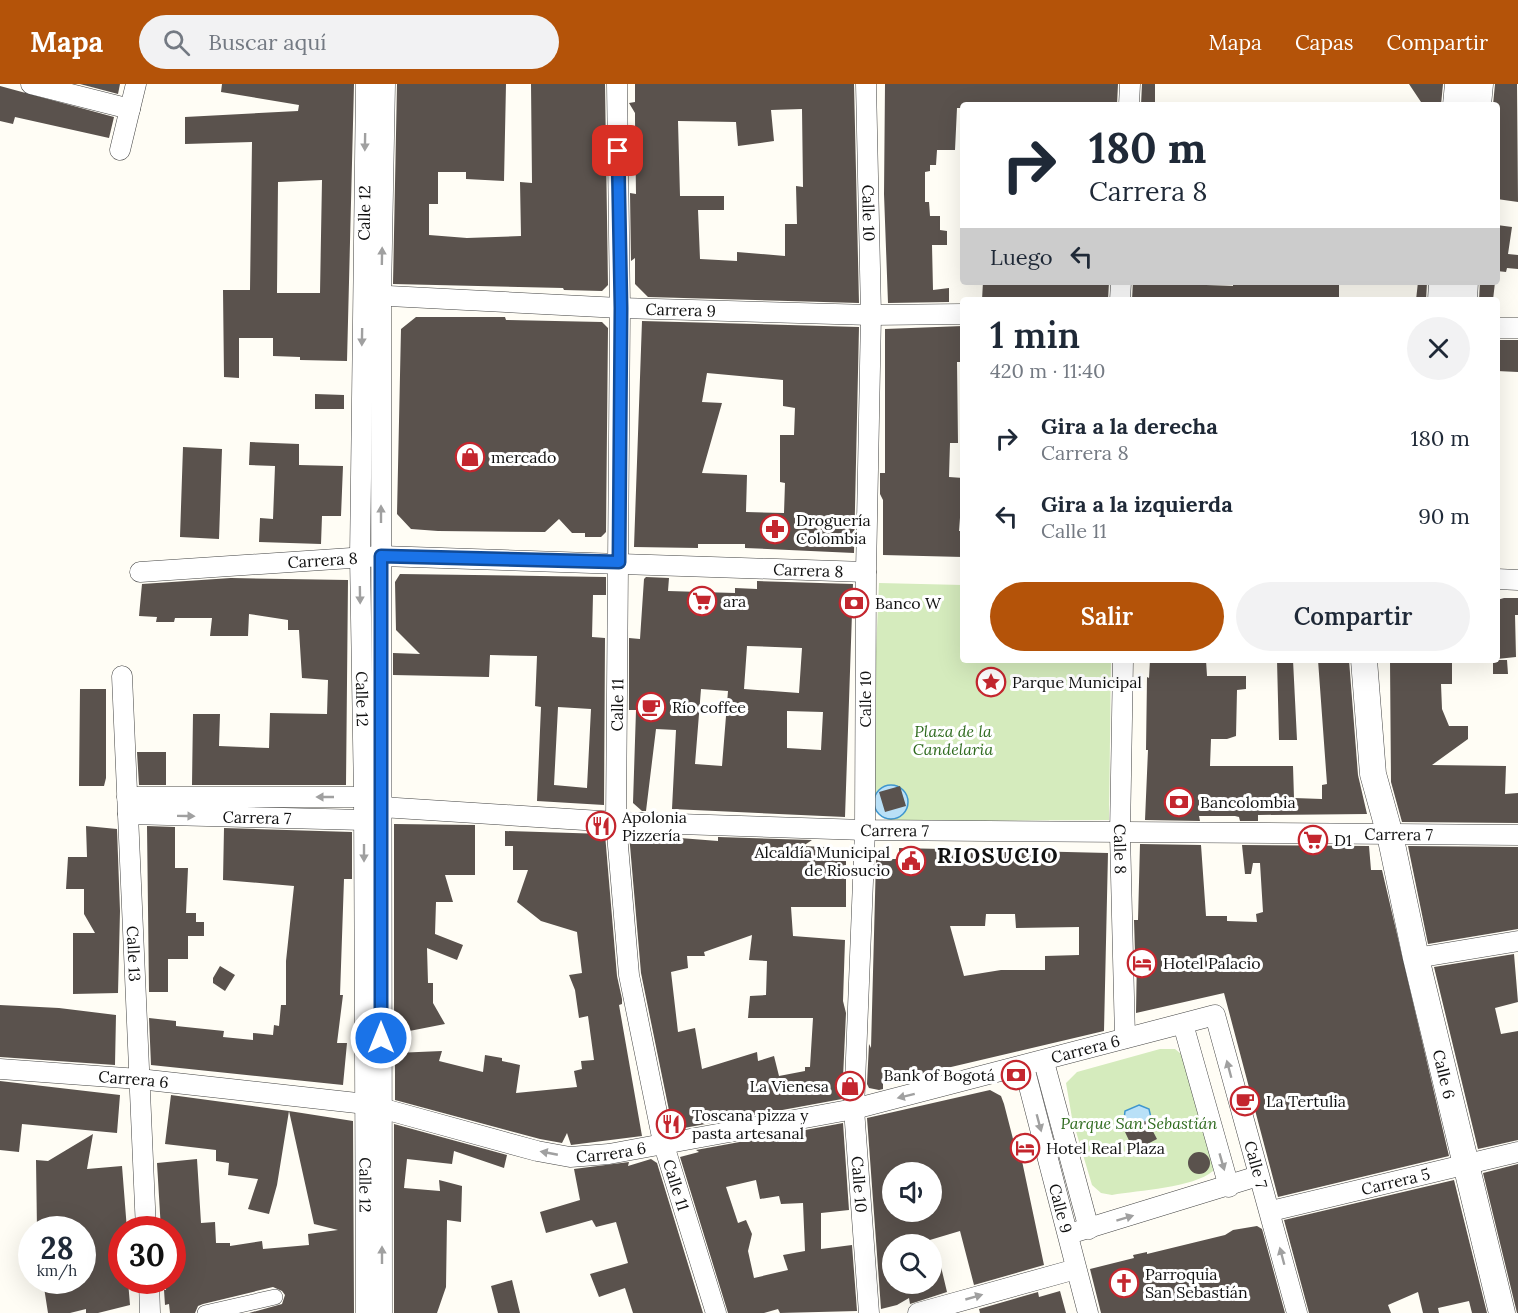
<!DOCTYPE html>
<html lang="es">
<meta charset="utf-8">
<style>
:root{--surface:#fff;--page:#f2f2f3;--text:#1f2937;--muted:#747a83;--accent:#b45309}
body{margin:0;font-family:Lora,serif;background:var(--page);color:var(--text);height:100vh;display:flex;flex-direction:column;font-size:22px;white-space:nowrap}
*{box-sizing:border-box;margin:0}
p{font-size:20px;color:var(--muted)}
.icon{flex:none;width:33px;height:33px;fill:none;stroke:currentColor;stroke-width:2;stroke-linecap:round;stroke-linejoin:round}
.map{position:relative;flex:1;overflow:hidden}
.details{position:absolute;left:960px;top:213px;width:540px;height:366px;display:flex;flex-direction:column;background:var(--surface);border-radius:6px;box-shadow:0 6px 24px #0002}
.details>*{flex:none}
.banner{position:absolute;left:960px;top:18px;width:540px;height:183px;border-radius:6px;box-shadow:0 6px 24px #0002;background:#fff;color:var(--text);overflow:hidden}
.fabs{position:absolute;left:882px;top:1078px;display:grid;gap:12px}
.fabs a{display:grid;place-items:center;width:60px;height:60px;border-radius:50%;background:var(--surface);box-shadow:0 6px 24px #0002;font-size:30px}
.speed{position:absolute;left:18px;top:1132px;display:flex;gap:12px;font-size:30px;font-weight:700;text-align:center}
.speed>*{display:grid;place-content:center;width:78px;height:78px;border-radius:50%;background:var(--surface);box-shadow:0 6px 24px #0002;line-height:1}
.speed small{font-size:15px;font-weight:400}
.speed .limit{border:9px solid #d22;background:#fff;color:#111}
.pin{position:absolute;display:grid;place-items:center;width:51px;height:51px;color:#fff;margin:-26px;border-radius:12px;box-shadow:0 3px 9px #0006}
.me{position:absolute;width:66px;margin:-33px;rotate:0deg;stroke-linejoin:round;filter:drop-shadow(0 0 4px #0008)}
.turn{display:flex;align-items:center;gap:21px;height:126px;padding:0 30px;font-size:27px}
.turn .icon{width:78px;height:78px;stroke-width:2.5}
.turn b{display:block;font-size:42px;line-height:51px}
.then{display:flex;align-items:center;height:57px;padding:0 30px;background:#0003;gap:12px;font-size:22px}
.round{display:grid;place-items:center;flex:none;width:63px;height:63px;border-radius:32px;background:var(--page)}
.headline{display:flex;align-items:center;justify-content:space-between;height:102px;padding:0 30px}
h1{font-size:36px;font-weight:600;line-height:45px}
.button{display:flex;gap:12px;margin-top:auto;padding:12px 30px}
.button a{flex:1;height:69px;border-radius:36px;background:var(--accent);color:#fff;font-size:24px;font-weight:600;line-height:69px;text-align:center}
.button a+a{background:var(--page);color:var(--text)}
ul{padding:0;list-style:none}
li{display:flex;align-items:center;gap:18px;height:78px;padding:0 30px}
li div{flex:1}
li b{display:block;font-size:22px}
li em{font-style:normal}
header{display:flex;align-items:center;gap:36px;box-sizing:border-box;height:84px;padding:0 30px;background:var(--accent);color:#fff}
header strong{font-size:28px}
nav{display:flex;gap:33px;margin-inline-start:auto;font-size:21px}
.search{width:420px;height:54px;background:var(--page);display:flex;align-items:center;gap:15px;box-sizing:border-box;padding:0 21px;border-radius:33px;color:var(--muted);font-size:22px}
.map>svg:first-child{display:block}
</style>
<header>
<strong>Mapa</strong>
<div class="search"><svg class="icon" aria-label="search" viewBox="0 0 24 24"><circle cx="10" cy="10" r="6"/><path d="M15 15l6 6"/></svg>Buscar aquí</div>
<nav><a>Mapa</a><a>Capas</a><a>Compartir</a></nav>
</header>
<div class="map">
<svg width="1518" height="1229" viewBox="0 0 1518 1229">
<rect width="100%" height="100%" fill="#fffdf5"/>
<path fill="#d5ebbd" d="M879,499L963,501V576H1111L1109,736L893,737C874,733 874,722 870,704Z
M1160,965H1175L1186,974L1215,1069L1213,1087C1193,1104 1139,1106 1112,1111L1101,1109L1092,1101L1072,1034L1066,999L1077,988Z"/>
<path fill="#b9e0f7" stroke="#3f96cf" stroke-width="1.5" d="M874 718a17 17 0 1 1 34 0a17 17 0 1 1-34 0Z
M1139,1021L1149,1025L1152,1038L1151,1045L1130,1049L1124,1036L1125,1027Z"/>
<path fill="#5a524d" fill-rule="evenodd" d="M80,0H120L118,10Z
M222,0H354L347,277L300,276V273L273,272V254H239V294L224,293L223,206H250L252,58L185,60V33L298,27L299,21L221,8ZM322,96L320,209H277L278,98Z
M397,0H506L504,97L466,95V88H438V120H429V151L467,154L521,152L520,98L532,99L531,0H605L608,201L602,207L564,206L563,204L393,200Z
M635,0H854L859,219L648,213L635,200V174L631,177L630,109L636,110L635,37V29L629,19L635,18ZM802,25L803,103L796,102L797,140H785V172L737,168V177L700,175L698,126H724V112H680L678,37L736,38L738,62L774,57L771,26Z
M885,0H1118L1117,21H963V24H957L955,66H937L936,81H930V87L925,88V118H929L930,132H940V146L947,147V161H932L933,206L949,204V218L888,219L884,110Z
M1142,0H1155V21H1141Z
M1409,0H1443L1441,21H1423Z
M1495,0H1517L1518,118L1497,115V21H1493Z
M0,2L114,33L109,54L15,33L13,40L0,37Z
M1497,141L1512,143L1508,170L1518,171V185L1507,184L1506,188L1497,187Z
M983,198H1109L1108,216H982Z
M1133,198H1206V201L1233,202V198H1339V216H1132Z
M1418,198H1427L1426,216H1416Z
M1480,198H1495L1493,216H1479Z
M416,233H505L506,236L602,238L608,244L606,448L601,453H585V449H572L559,435L545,448L438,447L411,445L397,430L401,245Z
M642,237L859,243L854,469L745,464V460H698V464L634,463ZM707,289L783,296V322L795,324L794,351H780V398L785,399L784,429L746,428L747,391L702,389L722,319L702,318Z
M963,242V278H957L958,359H950L949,393L963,394L959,447H963V473L883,471V416L880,410V389H885V245Z
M1497,256H1518V288L1497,287Z
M315,310L344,311V325H315Z
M250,358L299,360V381L343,382L341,432H322L321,460L259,458L260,434L273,435L275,382L249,381Z
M183,363L222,365L219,455L180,453Z
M400,490L606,493V511H593L592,553L605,554L604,721L537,717L541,623L535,622L537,572L490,571L489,593L393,591V569L420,570L396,546L395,498ZM558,623L591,625L587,704L554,701Z
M646,493L669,494L668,507L735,509V504L757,505V497L853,500L845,733L672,725L676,646L656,645L646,727H642L633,719L636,626H629V554L640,555L644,495ZM747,562L802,564L799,609L744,605ZM701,605L728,607L722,682L695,680ZM787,627L823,628L821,666L787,664Z
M231,494L348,496L346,701H192L193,630H220L219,662L269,664L270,629L327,630L328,596L302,594L299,546H288V536L249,530L248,552H210L212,534H175L174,538H156L157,533L139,532L142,500Z
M1504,514H1518V531H1515L1516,573L1497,575V516Z
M1150,576H1206L1207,592H1246V605L1237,606L1236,652L1227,655H1211L1210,682H1293L1294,714L1322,715V701L1327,700L1318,576H1349L1358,691L1367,730L1258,731V737H1240L1239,733L1235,732H1199L1200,737L1145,736L1148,666H1146L1147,593L1149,594Z
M1277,576H1293L1297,656H1279Z
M1390,576H1452V600H1441L1442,625L1449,642H1468V655L1432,681L1506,682L1505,710L1518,709V739L1402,738L1391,698Z
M1493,576H1507L1508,590H1493Z
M80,605H106V694L104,702H79Z
M137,668H166V701H139Z
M900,702L906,722L885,728L879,708Z
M394,740L475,741V791H445L453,818H436L435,850L463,861L457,876L427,864L428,899H433V919L445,940L394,950Z
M86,742L117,745L120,827L118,909L73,910V849H95L84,830V805H66L68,773H87Z
M147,742L175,743V784H188L186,829H196V838H204V852H188V875H168V908H149Z
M224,744L352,748V795H344L340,911H343L337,959H347L343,1001L151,981L149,934L176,937V942L224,947L223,953L253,956V949L273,951L274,941L279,942L281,921H286V877L294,802L223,796Z
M505,747L605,750L617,892L622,915V920L619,921L642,1052L571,1061L567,1049L562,1059L540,1055L395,1016V969L442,967L439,977L483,988L485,971L502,974V977L520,981L516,1009L577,1003L574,987L582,985L581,977L594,976L588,932L579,934L575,906L569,891L582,889L577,848L541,837L517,818L528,786H513V762H505Z
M629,750L718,757V753L812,756L803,762L846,764V823H791L793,852L845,856L843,917L846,929L842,1015L673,1046L641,889ZM752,851L749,876L767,877L766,911L750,912L748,934H813L810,983H805V987L779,992L774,972L758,977L757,968L702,985L695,944L678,948L671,888L688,884L687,872H705L704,868Z
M1140,760L1201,761L1206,832H1227V837L1257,838L1256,830L1263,828L1260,779H1253L1251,790H1245L1242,761L1369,762L1371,786H1382L1449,1072L1278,1113L1224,909L1136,929L1137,870L1135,869L1134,836H1138Z
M1408,762L1518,763V845L1428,860Z
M899,764L1108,769L1104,947L883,999V1005L879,1006L869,1004L867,1000L869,960L871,964L876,775H899ZM986,830H1015L1016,844L1079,843V871L1045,872V886H1001L964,892L950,842H985Z
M1514,870L1518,918L1495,924L1501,950L1518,947V1056L1478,1065L1434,883Z
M220,882L235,891L225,907L213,899V894Z
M0,921L59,924L116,931L115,981L0,973Z
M0,997L120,1011L117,1049L22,1040L19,1068L0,1066Z
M990,1006L1001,1012L1004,1020L1019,1078L1022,1077L1044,1181L974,1201L960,1147L913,1161H892V1200H932V1167L937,1166L947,1208L910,1220L909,1214L897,1221L881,1225L867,1034ZM892,1089H932V1128H892Z
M171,1011L289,1027L277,1101L269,1130L248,1125L258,1095L228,1091L229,1079L216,1077V1066L165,1060Z
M289,1027L353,1037L354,1229H249L282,1220L285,1211L282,1207L273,1203L203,1220L198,1222L195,1229H170L169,1220L165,1221L164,1206H166L165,1197H172V1146H161L157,1079L197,1075L201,1139L215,1138L216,1159H230V1162L262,1157L263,1165L309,1161L308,1150L338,1146L314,1140Z
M1147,1036L1157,1055L1134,1067L1125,1048Z
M843,1039L849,1126L821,1129V1165L852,1161L857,1227L780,1229L778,1225L764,1229H728L680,1073L699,1068L696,1066ZM756,1096L760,1115L779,1112L781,1120L803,1119L805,1167L783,1171L788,1186L754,1194L748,1167L752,1150L746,1136L738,1139L726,1103Z
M394,1040L507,1071L504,1084L454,1067L452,1080L407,1075L404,1104L440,1107L439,1096L462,1102L461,1138L447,1136L446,1203L437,1229H394Z
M93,1050L87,1085L122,1082L127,1146H122V1197H128L130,1221L98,1229H86V1225L70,1229H48L43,1197H82V1146H37L36,1076L48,1077Z
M1188 1079a11 11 0 1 1 22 0a11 11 0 1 1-22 0Z
M651,1075L657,1079L703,1229H633L625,1204L599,1213L590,1190L628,1179L616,1138L596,1143L592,1136L546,1149L540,1128L580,1116L574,1085L629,1078L628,1082Z
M1518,1080V1229H1517L1483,1089Z
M1454,1096L1487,1229H1472L1469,1217L1438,1224L1439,1229H1423L1418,1208L1388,1221L1391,1229H1309L1284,1136Z
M1257,1142L1262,1145L1285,1229H1101L1090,1185L1134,1174L1133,1171L1147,1168V1170L1225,1151L1233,1146Z
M512,1196L520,1229H498L491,1202Z
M1060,1207L1066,1229H980L979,1225L1038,1208L1039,1213Z"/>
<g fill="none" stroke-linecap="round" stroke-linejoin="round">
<g stroke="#444" stroke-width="16">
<path id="pedestrian" d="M205,1229L275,1213"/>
</g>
<g stroke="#444" stroke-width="21">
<g id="minor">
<path d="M31,0L130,25"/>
<path id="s1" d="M366,0L360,473L364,713L366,1229"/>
<path id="s2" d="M617,0L620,224L616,738L629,891L663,1058L716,1229"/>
<path id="s3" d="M866,0L871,231L866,488L865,746L854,1025L869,1229"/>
<path d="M1129,21L1130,0"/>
<path d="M120,66L136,0"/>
<path id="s4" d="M369,211L620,224L871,231L963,230"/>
<path d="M1120,216L1121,198"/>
<path d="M1497,244H1518"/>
<path id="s5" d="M140,488L381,472L866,488"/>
<path d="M1497,495L1518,496"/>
<path id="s6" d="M1123,576L1120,750L1125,954"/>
<path id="s7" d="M122,592L146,1146"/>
<path id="s8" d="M127,713H364L381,723L616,738L865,746L1518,751"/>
<path id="s9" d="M128,730L364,736L374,728"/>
<path d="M1416,874L1518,857"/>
<path d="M1183,940L1229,1103"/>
<path d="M1044,978L1089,1145"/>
<path id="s10" d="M1024,983L1088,1229"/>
<path id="s11" d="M0,985L139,995L366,1020L537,1067L570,1073L609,1070L854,1025L1215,931L1297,1229"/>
<path id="s12" d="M1271,1127L1518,1068"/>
<path d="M1069,1150L1258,1092"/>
<path d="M149,1197L150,1229"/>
<path d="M382,1229L381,212L385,0"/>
<path d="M918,1229L1076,1185"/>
</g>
</g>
<g stroke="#444" stroke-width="27">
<g id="tertiary">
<path d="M1456,21L1458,0"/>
<path d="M1478,21L1480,0"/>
<path d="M1441,216L1442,198"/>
<path d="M1464,216L1465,198"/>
<path id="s13" d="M1364,576L1373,690L1390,751L1416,874L1502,1229"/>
</g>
</g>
<use href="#pedestrian" stroke="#fff" stroke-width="15"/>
<use href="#minor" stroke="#fff" stroke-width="20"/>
<use href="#tertiary" stroke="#fff" stroke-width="26"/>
</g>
<defs><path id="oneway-solid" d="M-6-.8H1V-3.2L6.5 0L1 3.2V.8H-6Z" transform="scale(1.5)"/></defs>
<g fill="#a0a0a0">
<use href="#oneway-solid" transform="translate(365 58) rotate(91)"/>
<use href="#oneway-solid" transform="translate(382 172) rotate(-89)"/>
<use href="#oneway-solid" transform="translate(362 253) rotate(91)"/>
<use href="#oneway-solid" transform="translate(381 430) rotate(-90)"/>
<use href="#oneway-solid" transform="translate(360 511) rotate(89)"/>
<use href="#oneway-solid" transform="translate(325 713) rotate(180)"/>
<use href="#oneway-solid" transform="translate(186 732) rotate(1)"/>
<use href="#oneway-solid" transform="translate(364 769) rotate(90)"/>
<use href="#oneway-solid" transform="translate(1229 985) rotate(-105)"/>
<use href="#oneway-solid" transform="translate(906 1012) rotate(166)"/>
<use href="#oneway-solid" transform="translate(1039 1039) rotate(75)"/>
<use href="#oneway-solid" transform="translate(549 1069) rotate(-169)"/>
<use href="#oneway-solid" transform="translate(1222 1078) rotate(74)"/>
<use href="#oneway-solid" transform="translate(1125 1134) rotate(-17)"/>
<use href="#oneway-solid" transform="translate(382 1171) rotate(-90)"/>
<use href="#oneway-solid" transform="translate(1282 1172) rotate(-105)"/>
<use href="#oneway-solid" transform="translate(974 1213) rotate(-16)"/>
</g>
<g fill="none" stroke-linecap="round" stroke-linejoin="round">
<g stroke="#114b97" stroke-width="15">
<path id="route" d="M381,954V472L619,478L621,224L618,67"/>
</g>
<use href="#route" stroke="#1a73e8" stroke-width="10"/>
</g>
<defs>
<g id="shop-ring" transform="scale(1.5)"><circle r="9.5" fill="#fff" stroke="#c4262e" stroke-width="1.5"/><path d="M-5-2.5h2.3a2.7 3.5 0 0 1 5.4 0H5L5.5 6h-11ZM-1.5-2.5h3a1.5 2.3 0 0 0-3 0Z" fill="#c4262e"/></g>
<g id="pharmacy-ring" transform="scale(1.5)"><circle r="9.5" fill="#fff" stroke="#c4262e" stroke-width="1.5"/><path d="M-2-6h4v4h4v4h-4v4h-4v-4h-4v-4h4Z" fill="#c4262e"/></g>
<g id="supermarket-ring" transform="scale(1.5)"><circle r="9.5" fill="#fff" stroke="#c4262e" stroke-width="1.5"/><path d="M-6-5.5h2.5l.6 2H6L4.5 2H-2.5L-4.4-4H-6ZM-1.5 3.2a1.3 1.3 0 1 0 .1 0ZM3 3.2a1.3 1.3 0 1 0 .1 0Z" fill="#c4262e"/></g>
<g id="bank-ring" transform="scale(1.5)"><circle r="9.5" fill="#fff" stroke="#c4262e" stroke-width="1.5"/><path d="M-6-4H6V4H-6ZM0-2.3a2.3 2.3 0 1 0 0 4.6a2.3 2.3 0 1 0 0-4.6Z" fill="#c4262e"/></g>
<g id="sight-ring" transform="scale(1.5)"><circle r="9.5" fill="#fff" stroke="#c4262e" stroke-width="1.5"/><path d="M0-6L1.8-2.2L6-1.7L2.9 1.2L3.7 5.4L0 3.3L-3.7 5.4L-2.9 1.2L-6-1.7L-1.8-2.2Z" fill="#c4262e"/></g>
<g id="cafe-ring" transform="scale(1.5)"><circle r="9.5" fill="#fff" stroke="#c4262e" stroke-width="1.5"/><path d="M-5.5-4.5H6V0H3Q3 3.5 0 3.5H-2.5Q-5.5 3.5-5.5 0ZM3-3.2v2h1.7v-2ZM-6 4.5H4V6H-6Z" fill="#c4262e"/></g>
<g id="restaurant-ring" transform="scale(1.5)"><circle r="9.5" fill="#fff" stroke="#c4262e" stroke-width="1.5"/><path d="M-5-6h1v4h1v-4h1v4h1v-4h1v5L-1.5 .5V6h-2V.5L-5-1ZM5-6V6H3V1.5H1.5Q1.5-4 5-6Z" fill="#c4262e"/></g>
<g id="civic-ring" transform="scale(1.5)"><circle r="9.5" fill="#fff" stroke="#c4262e" stroke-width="1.5"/><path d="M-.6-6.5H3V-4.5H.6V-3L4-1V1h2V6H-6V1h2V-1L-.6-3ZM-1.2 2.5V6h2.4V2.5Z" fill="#c4262e"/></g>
<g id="hotel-ring" transform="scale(1.5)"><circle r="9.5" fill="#fff" stroke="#c4262e" stroke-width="1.5"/><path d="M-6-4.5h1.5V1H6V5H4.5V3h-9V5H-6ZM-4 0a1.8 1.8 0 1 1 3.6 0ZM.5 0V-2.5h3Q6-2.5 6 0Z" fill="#c4262e"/></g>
<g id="church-ring" transform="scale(1.5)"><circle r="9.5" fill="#fff" stroke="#c4262e" stroke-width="1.5"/><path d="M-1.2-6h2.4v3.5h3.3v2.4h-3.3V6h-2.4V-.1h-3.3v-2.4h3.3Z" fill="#c4262e"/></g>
</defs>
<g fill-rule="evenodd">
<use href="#shop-ring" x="470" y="373"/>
<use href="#pharmacy-ring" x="775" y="445"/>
<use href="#supermarket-ring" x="702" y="517"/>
<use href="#bank-ring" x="854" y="519"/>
<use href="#sight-ring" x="991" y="598"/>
<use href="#cafe-ring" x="651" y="623"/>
<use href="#bank-ring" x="1179" y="718"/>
<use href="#restaurant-ring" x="601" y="742"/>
<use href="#supermarket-ring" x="1313" y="756"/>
<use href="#civic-ring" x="911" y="777"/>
<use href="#hotel-ring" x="1142" y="879"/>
<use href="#bank-ring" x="1016" y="991"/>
<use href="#shop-ring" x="850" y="1002"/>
<use href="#cafe-ring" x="1245" y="1017"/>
<use href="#restaurant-ring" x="671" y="1040"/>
<use href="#hotel-ring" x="1025" y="1064"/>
<use href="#church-ring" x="1124" y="1199"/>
</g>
<g text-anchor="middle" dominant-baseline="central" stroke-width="6" stroke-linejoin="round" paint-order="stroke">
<g font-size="16" fill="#111" stroke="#fff">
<text transform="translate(364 129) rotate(-89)">Calle 12</text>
<text stroke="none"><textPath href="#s3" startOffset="129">Calle 10</textPath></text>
<text stroke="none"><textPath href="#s4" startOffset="312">Carrera 9</textPath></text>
<text stroke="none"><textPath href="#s5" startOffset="183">Carrera 8</textPath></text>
<text stroke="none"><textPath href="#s5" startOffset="669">Carrera 8</textPath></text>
<text stroke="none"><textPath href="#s1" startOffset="615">Calle 12</textPath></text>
<text transform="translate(865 615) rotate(-90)">Calle 10</text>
<text transform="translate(617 621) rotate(-89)">Calle 11</text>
<text stroke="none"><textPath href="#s9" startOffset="129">Carrera 7</textPath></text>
<text stroke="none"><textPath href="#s8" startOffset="771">Carrera 7</textPath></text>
<text stroke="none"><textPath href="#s8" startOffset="1275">Carrera 7</textPath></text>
<text stroke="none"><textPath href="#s6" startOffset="189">Calle 8</textPath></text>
<text stroke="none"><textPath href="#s7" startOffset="278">Calle 13</textPath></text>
<text stroke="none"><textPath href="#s11" startOffset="1106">Carrera 6</textPath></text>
<text stroke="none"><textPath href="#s13" startOffset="423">Calle 6</textPath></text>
<text stroke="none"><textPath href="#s11" startOffset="134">Carrera 6</textPath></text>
<text stroke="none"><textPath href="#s11" startOffset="620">Carrera 6</textPath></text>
<text stroke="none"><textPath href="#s11" startOffset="1395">Calle 7</textPath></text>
<text stroke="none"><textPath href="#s12" startOffset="128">Carrera 5</textPath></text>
<text stroke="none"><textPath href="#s1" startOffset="1101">Calle 12</textPath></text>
<text stroke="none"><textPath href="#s2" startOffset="1107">Calle 11</textPath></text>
<text stroke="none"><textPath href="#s3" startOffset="1101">Calle 10</textPath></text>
<text stroke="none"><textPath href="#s10" startOffset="146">Calle 9</textPath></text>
</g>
<g font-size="16" fill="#111" stroke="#fff" text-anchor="start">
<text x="491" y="373">mercado</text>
<text x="796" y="436">Droguería<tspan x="796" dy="18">Colombia</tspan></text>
<text x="723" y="517">ara</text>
<text x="875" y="519">Banco W</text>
<text x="1012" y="598">Parque Municipal</text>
<text x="672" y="623">Río coffee</text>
<text x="1200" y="718">Bancolombia</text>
<text x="622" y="733">Apolonia<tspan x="622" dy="18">Pizzería</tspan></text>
<text x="1334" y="756">D1</text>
<text x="890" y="768" text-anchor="end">Alcaldía Municipal<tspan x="890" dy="18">de Riosucio</tspan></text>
<text x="1163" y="879">Hotel Palacio</text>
<text x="995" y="991" text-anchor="end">Bank of Bogotá</text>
<text x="829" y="1002" text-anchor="end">La Vienesa</text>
<text x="1266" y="1017">La Tertulia</text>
<text x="692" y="1031">Toscana pizza y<tspan x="692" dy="18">pasta artesanal</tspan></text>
<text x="1046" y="1064">Hotel Real Plaza</text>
<text x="1145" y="1190">Parroquia<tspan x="1145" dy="18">San Sebastián</tspan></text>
</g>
<g font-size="16" font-style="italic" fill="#2f6b1f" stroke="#fff">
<text x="953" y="647">Plaza de la<tspan x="953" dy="18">Candelaria</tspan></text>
<text x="1139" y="1039">Parque San Sebastián</text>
</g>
<g font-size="22" font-weight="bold" letter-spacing="1.5" fill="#111" stroke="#fff">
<text x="998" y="771">RIOSUCIO</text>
</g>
</g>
</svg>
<div class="fabs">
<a><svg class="icon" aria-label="sound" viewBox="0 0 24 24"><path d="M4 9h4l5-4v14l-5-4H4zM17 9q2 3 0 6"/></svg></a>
<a><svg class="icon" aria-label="search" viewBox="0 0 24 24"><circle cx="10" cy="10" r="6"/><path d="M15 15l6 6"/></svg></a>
</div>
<div class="speed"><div>28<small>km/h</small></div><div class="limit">30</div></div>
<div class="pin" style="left:618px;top:67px;background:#d93025"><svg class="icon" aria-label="arrive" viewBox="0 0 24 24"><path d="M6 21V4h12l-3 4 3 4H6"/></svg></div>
<svg class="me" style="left:381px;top:954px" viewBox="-20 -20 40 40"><circle r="17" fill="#1a73e8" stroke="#fff" stroke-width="3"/><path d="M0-11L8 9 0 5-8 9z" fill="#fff"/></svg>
<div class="banner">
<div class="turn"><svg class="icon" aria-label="right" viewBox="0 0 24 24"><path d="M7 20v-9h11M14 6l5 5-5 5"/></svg><div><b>180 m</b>Carrera 8</div></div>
<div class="then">Luego<svg class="icon" aria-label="left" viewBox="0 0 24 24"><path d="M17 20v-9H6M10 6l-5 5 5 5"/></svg></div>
</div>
<section class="details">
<div class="headline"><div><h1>1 min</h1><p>420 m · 11:40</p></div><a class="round"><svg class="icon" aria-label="close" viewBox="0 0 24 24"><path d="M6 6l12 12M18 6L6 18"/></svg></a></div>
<ul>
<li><svg class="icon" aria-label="right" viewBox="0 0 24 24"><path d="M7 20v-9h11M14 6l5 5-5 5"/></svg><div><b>Gira a la derecha</b><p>Carrera 8</p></div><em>180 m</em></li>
<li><svg class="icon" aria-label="left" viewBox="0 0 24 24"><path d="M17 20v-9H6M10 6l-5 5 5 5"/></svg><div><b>Gira a la izquierda</b><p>Calle 11</p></div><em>90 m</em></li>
</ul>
<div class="button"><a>Salir</a><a>Compartir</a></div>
</section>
</div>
